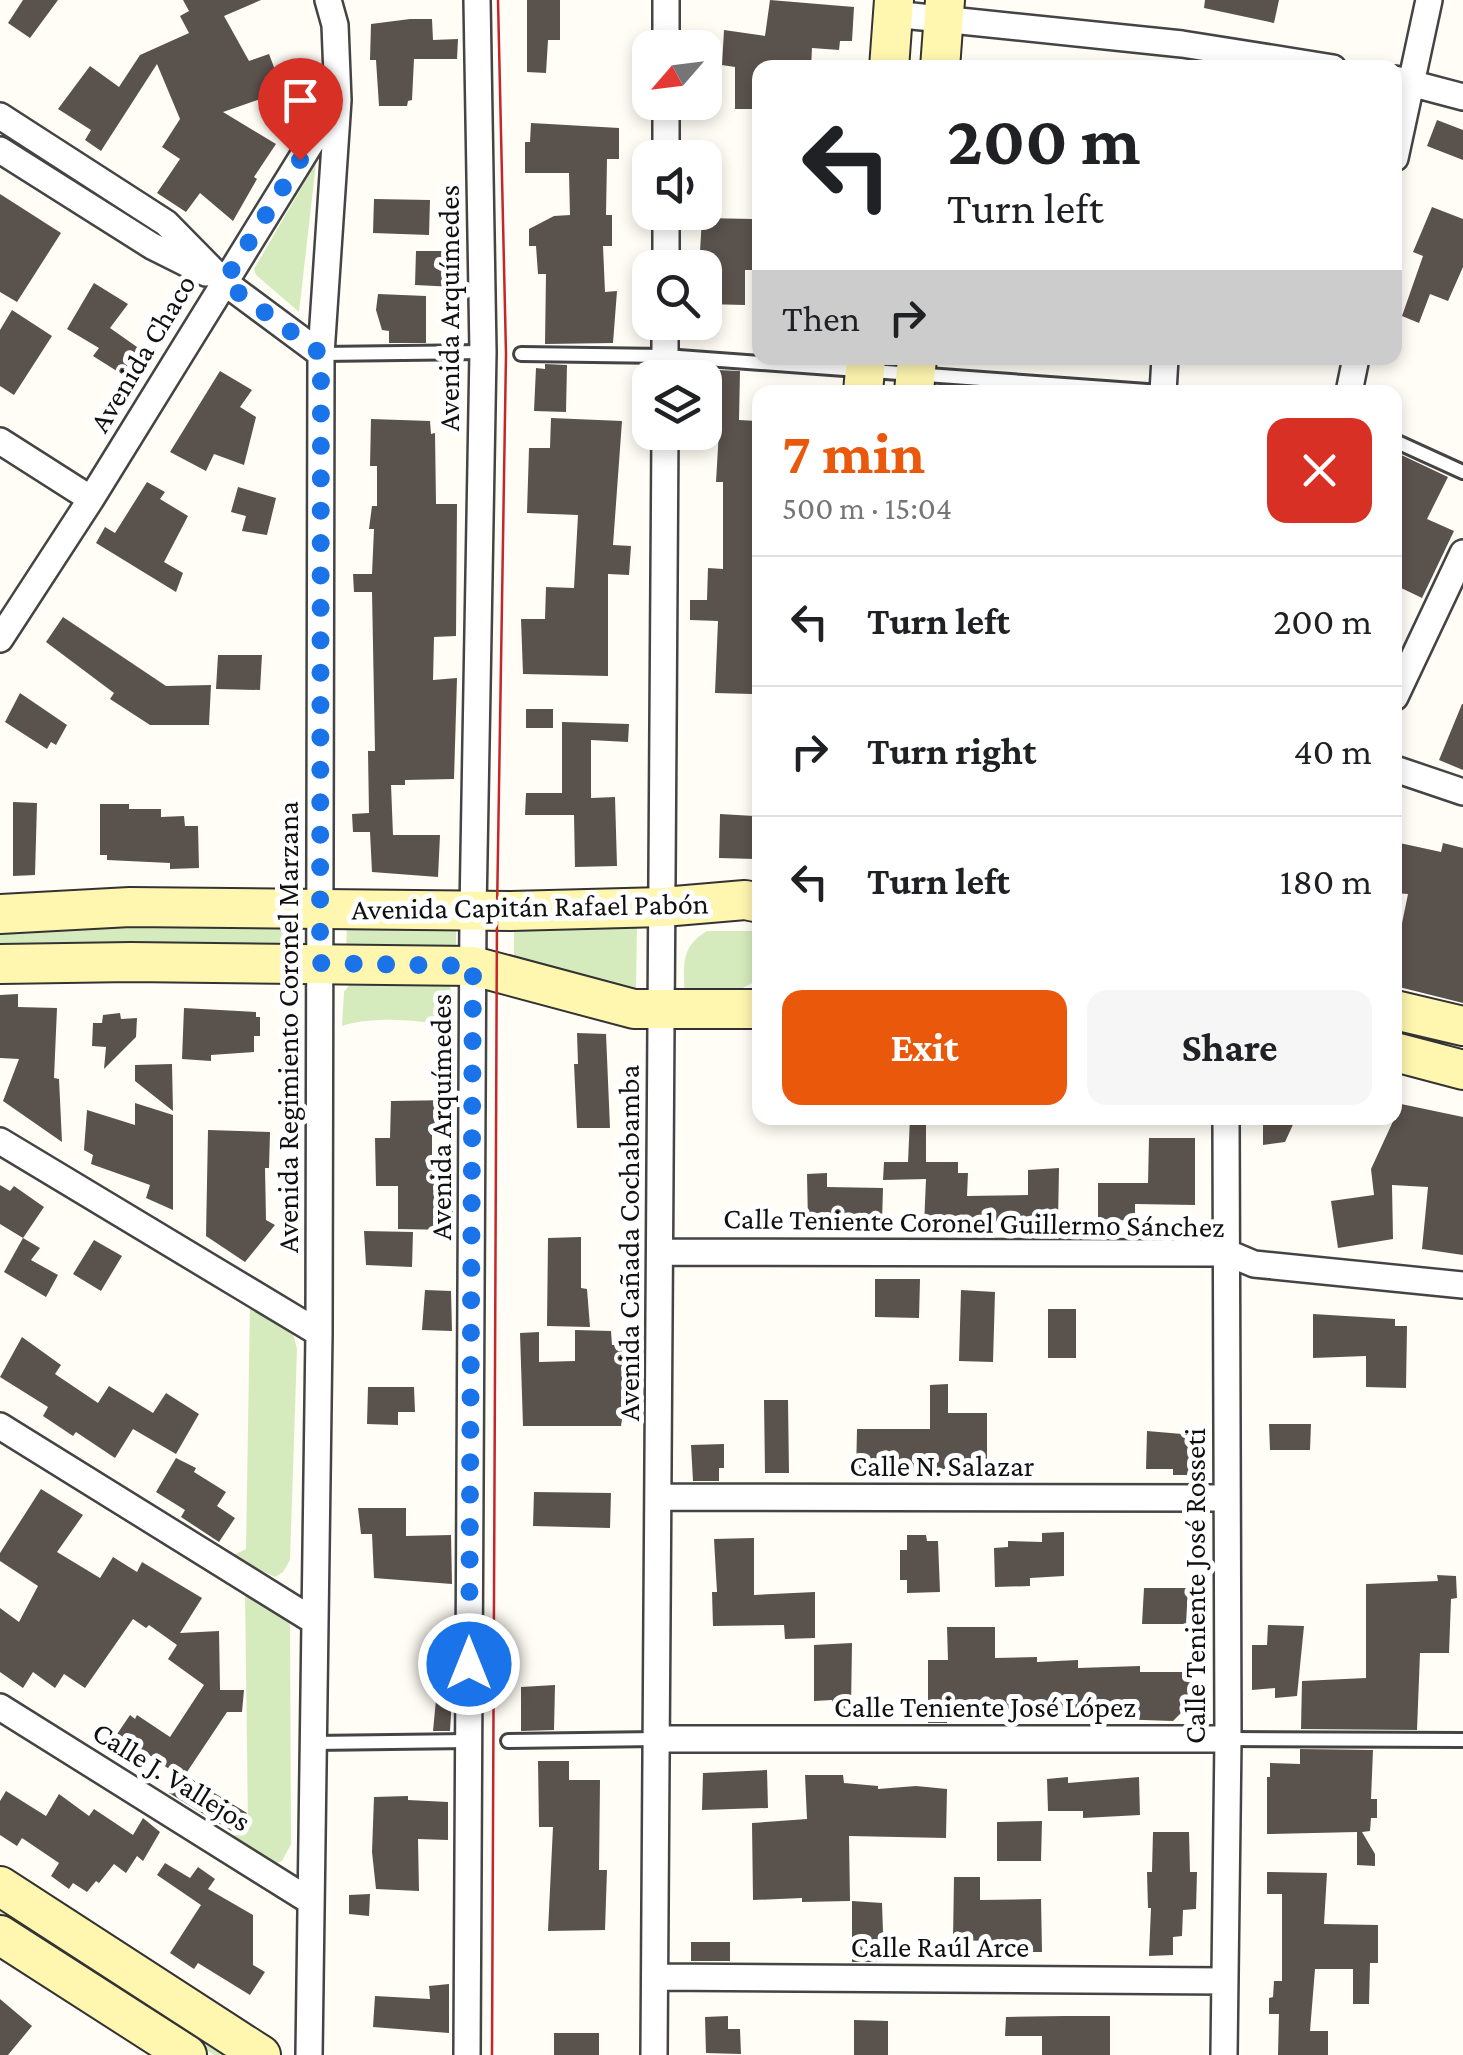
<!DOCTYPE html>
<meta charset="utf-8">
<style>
:root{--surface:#fff;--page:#f6f6f6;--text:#202124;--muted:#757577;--line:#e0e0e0;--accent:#ea580c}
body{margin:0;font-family:"Crimson Pro",serif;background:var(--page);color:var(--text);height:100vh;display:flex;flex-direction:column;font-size:38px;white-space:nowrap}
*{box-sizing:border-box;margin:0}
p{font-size:32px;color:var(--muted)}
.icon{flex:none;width:55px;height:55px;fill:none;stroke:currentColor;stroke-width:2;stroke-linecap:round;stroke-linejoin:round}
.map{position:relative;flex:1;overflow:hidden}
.sheet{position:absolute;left:752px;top:385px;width:650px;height:740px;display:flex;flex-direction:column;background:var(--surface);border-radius:20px;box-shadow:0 5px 15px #0003}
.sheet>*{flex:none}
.guide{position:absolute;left:752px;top:60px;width:650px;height:305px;border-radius:20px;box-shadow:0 5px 15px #0003;background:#fff;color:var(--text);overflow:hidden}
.needle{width:65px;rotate:242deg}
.controls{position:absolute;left:632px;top:30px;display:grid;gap:20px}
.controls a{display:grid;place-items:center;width:90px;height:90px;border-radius:20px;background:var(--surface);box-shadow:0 5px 15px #0003;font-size:50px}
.pin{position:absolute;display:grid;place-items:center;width:85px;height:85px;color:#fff;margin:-102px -42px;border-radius:50% 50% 50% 0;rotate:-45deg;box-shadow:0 0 10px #0007}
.pin .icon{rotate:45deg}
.me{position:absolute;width:110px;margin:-55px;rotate:0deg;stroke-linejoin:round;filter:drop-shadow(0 0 8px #0008)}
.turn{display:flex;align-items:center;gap:35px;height:210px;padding:0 30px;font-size:45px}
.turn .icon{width:130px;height:130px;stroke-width:2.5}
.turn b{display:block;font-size:70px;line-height:85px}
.then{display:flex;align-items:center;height:95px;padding:0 30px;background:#0003;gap:20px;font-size:38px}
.round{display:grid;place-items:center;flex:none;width:105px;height:105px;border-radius:20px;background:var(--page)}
.headline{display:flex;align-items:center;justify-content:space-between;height:170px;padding:0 30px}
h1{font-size:60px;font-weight:700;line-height:75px;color:var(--accent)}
.button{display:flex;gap:20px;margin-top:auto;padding:20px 30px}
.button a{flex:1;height:115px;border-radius:20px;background:var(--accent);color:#fff;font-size:40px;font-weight:700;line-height:115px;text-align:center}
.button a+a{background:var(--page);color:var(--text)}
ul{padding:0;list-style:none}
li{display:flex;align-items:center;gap:30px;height:130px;padding:0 30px;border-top:2px solid var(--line)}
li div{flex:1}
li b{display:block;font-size:38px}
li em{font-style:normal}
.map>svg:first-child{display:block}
</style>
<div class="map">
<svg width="1463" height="2055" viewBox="0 0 1463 2055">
<rect width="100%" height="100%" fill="#fffdf5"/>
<path fill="#d5ebbd" d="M316,163L299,312L256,275L254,269Z
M289,923V950L0,949V927Z
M637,923L636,993L514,964V929Z
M347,926L456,927V953L346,951Z
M707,931H760V979L735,992L684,994C685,965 679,948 707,931Z
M354,979L447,981L455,999V1031C429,1018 370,1016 342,1026L344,992Z
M250,1304L293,1333L297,1349L290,1560L283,1572L275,1577L232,1556L246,1549Z
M245,1592L286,1618L290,1626L291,1844L282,1861L271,1865L226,1837L237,1835L248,1823Z
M0,1903L236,2055H214L0,1918Z"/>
<path fill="#5a524d" d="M23,0H58L30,38L8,23Z
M183,0H261L224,16L249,61L269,54L283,91L223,112L276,144L254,177L257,179L233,221L200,193L186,212L157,193L180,159L162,147L180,119L157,64L101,151L85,140L91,130L58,109L90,66L119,87L140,55L189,33L180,16L189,11Z
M527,0H560V40H548L546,73L527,72Z
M770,0L854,7L852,41H840L839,50L812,48L811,68H760V109H735V67L722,65L724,30L765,36Z
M1205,0H1279L1274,23L1204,8Z
M410,19H432L433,40L458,39L457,59H414L412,100L408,101L407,106H379L376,60H370L371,24Z
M1437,120L1463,130V160L1427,146Z
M531,123L619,128V159H607L606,215H612V246H603L605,292L617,291L613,343L545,344L546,274H538L536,246H529V229L554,216L570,215L569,173H525V142H530Z
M0,194L61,233L17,302L0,292Z
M374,199L430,200L429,235L373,233Z
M1432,207L1463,219V267L1448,301L1430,294L1419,323L1402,316L1423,256L1413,252Z
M702,218L753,219L754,270H745V305L705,304V268H699Z
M416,251H457L456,287L415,285Z
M94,283L128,304L110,328L147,354L131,380L93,356L99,348L67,329Z
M378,294L426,296V343H389V331L382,330L376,310Z
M12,310L52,336L14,395L0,386V330Z
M545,364L567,365L566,412L534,411L536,368L545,369Z
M717,370L740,371L739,420L757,421L755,459H760V500H754V542H760V624H756L752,694L715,693L718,621L690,620V600H707L708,568L723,569V482H716L720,413H709L710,376H717Z
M220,371L252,390L240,407L256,417L244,465L214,454L206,471L170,452Z
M551,418L622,421L613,545L631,546L629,575L608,574V676L523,674L521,619H545L546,587L574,588L578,515L527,513L529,448H550Z
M371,419L430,421L431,434L435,433L436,504H457L456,636L434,637L433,680L457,678L454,779L405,780V785H391L393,835H440L438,877L372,872L370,832H353L352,814L369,813L368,751H375L372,592H354L353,574H372L374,529H369L372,506H377V466H370Z
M1395,452L1448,477L1427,519L1454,531L1422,598L1395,585Z
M147,482L165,492L160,499L188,516L164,562L183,573L176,592L96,543L105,527L115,533Z
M238,487L276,498L267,535L242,531L246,516L231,512Z
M63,617L166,686L211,685L209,725H150L110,699L114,693L46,642Z
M218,655H262L260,690L216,689Z
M20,693L67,725L56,745L51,742L47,749L5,722Z
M1462,704H1463V770L1439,760Z
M526,709H553V728H526Z
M562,722L629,724L628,742L591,740V798L615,797L617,866L575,867L574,815H525L526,793H562Z
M13,802L37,803L35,875L13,876Z
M100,804H129V809H161V817L184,816L185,826H198L199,868L170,869V863L107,860V855H100Z
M720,814L754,816L760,829V853L755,852V859L719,858Z
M1395,842L1441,852L1443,843L1463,848V1003L1395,986V957L1408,894L1395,893Z
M18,994V1007L57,1008L54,1078L59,1079L62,1142L3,1101L19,1059L0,1058V995Z
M184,1008L256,1012V1017H260V1036H254V1052L211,1055V1061L182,1059Z
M120,1013L121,1019L137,1018L136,1037L104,1069L106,1047L92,1046L93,1023H102L103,1015Z
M577,1033L606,1034L610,1128H577L574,1064H578Z
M172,1064L173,1111L135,1081V1065Z
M453,1100V1129L432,1130V1181L454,1182L452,1230L398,1229V1186H376L375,1138H390L391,1101Z
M135,1103L173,1115V1210L146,1198L150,1185L91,1164L93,1155L84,1150L87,1110L135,1125Z
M1401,1104L1463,1117V1255L1422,1249L1428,1187L1392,1185L1393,1239L1338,1248L1331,1201L1374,1195L1371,1169Z
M910,1118H926V1162H958V1173H968L967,1196L1028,1195V1170L1059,1168L1058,1222L967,1224V1228L924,1226L926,1179L883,1180L884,1162H908Z
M1263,1118H1296L1285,1142L1263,1145Z
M208,1130L270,1132L269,1168H265L266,1220L275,1225L245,1262L206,1236Z
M1149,1138H1195V1205L1135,1204V1221L1098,1219V1183H1148Z
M827,1173V1187L883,1188L882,1223L808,1222L807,1174Z
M0,1185L10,1191L14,1186L44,1207L23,1238L0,1224Z
M364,1231L413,1232L412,1267L366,1265Z
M581,1237V1288L587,1289L590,1327L547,1326L548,1238Z
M23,1238L40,1248L31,1260L58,1275L46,1297L4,1272Z
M94,1240L122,1256L101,1291L73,1274Z
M875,1279H920L919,1318L875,1317Z
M425,1290L451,1291L452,1331L422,1330Z
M961,1290L995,1292L993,1362L959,1361Z
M1048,1309H1076V1358H1048Z
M1313,1314L1395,1319V1326H1407L1406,1388L1366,1387V1356L1313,1358Z
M575,1330L611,1331L612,1345H624L625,1399L621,1426H523L520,1333L539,1332V1362L575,1361Z
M22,1337L61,1365L55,1374L98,1403L109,1386L153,1413L166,1393L199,1414L176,1454L133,1429L115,1458L76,1432L73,1436L43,1416L48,1407L0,1377Z
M948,1384V1413H987V1468L923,1470V1476L856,1475L857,1429H930V1385Z
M368,1387H414L415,1412H398V1425L367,1424Z
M764,1400H788L789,1473H765Z
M1269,1424H1311L1310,1450H1270Z
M1147,1431L1194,1435L1197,1475H1173V1469H1146Z
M724,1444V1468H719V1481H693L691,1445Z
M176,1458L196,1468L194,1472L226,1492L217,1506L235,1518L219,1542L181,1517L185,1510L156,1492Z
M41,1489L83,1515L57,1552L100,1578L113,1557L137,1572L142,1562L202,1598L180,1633L219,1631L220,1690H244L242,1712H227L185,1775L247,1813L235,1833L169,1793L179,1776L138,1747L132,1757L111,1743L130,1715L135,1719L137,1715L170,1737L204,1685L168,1659L177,1645L149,1625L146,1628L133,1619L85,1688L64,1674L55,1688L33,1672L23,1688L0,1672V1608L19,1622L38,1586L0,1561V1553Z
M534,1492L611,1493L610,1528L533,1526Z
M358,1508H406V1536L451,1535L452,1584L374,1578L372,1534H361Z
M1064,1532V1576L1030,1578V1586L995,1587L994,1548L1008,1547V1541L1042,1542V1533Z
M907,1535H926L927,1541H938L940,1592L907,1593V1580H900V1550H907Z
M754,1538V1595L815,1592V1638L785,1639L784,1625L713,1626L712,1592H717L714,1539Z
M1437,1575L1456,1576L1457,1598L1451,1599L1449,1653H1420L1417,1730L1301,1729L1302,1681L1366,1678V1584L1438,1581Z
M1144,1588H1188L1186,1624H1142Z
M1268,1625L1304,1626L1297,1696L1275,1698V1688L1252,1690V1645H1267Z
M947,1627H995V1658L1037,1657V1662L1078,1660V1668L1140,1666V1672H1192L1190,1704L1173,1721L1084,1718V1709L1050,1710V1707L947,1712V1723H928V1660H948Z
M434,1640L451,1641L452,1660H434Z
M852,1643L851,1708L832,1709V1700L814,1701V1645Z
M438,1679L453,1680L450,1731H433Z
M555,1685L554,1730L521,1731V1687Z
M1300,1749L1373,1750L1371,1799H1377V1818H1371L1370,1831L1362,1832L1375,1854V1866L1357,1865V1832L1267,1834V1777H1270V1763L1300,1764Z
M538,1761H569V1780H600L599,1870H607L605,1930L548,1931L553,1827H539Z
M767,1770L768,1808L702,1810L703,1773Z
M805,1775H843L844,1783L878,1786V1789L916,1786L947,1789L946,1838L849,1836L850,1901L802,1902V1898L753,1900L752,1823L807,1819Z
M1068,1777V1783L1139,1777L1140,1815L1083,1818V1811H1048L1047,1779Z
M6,1791L46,1816L59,1794L89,1816L94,1809L133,1835L143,1818L160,1832L143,1861L137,1856L126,1873L114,1864L99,1883L96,1881L87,1892L73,1883L69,1889L51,1876L59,1863L22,1838L17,1846L0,1835V1801Z
M408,1796V1800L448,1802V1840L418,1839L419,1891L376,1889L372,1852L374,1797Z
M1042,1821L1041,1861H997V1822Z
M1153,1832H1189L1190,1872H1197L1196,1909L1183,1910L1182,1936L1173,1937V1955L1149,1956L1151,1908H1148L1147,1872H1152Z
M165,1863L190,1878L198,1867L215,1879L208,1889L253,1915V1965L265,1972L250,1995L198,1963L194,1969L170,1953L201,1905L157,1875Z
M1267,1872L1327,1873L1324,1924L1378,1925V1963H1370L1369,2004H1353V1969H1315L1310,2031H1328V2055H1278L1279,2014H1269V1998L1273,1997L1274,1981H1282V1894H1267Z
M954,1877H980V1900L1041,1899L1042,1952H989V1941L953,1940Z
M370,1894L369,1916L349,1914V1895Z
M852,1901L882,1903L884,1962H852Z
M691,1942H730V1961H691Z
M449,1984V2033L373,2027L375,1996L430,1999L429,1986Z
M0,1999L32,2026L8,2055H0Z
M728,2016V2029H740L741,2054L706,2053L705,2017Z
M1065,2016H1110V2055H1042V2036H1005L1006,2017Z
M854,2020L888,2021V2055H854Z
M554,2033H599V2055H554Z"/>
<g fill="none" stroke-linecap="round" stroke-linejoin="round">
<g stroke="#444" stroke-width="18">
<path id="lane" d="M321,354L483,352
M521,354L665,356L1161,392
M1395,441L1463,472
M1228,1739L1463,1740
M508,1741L657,1739
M313,1743L469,1741"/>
</g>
<g stroke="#444" stroke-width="30">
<path id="street" d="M893,14L1182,44L1333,68
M666,48V0
M1395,79L1463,97
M0,116L166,223L224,282L321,354
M0,150L152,246L206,273
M666,158V102
M1395,158L1429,0
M666,268V212
M665,378V322
M1163,392L1165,358
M1349,392L1356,358
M0,441L91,499
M0,639L91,499L335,104
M1395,697L1463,553
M1395,769L1463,792
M0,1141L319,1333
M661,1252L1228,1253L1254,1264L1463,1285
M0,1426L314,1621
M659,1497L1225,1498
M0,1707L310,1901
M657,1739H1228
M655,1977L1224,1981
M309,2055L319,1333L321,354L338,100L335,25L328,0
M467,2055L473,911L483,352L477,0
M654,2055L665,432
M1224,2055L1228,1739L1226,1118"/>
</g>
<g stroke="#333" stroke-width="42">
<path id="secondary" d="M889,68L894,0
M940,68L945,0
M863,392L866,358
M914,392L917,358
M0,914L130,907L511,911L663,907L745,900L760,903
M0,964L131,962L473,966L634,1009H760
M1395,1010L1463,1026
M1395,1052L1463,1070
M0,1886L261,2055
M0,1935L187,2055"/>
</g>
<use href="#lane" stroke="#fff" stroke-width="12"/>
<use href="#street" stroke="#fff" stroke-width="25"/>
<use href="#secondary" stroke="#fff6b0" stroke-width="38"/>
<path stroke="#c4262e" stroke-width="2.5" d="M492,2055L497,911L506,354L498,0"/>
</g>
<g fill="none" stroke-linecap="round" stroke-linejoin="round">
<path stroke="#1a73e8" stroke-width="18" stroke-dasharray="0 32.4" d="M300,160L224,282L321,354L320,963L473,966L469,1664"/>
</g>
<g text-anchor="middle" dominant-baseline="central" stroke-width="10" stroke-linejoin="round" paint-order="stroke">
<g font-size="30" fill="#111" stroke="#fff">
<text transform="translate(448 308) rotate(-90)">Avenida Arquímedes</text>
<text transform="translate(142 353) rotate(-59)">Avenida Chaco</text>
<text transform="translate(530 906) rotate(-1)">Avenida Capitán Rafael Pabón</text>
<text transform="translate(287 1027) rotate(-90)">Avenida Regimiento Coronel Marzana</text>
<text transform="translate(440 1117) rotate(-90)">Avenida Arquímedes</text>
<text transform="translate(974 1222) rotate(1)">Calle Teniente Coronel Guillermo Sánchez</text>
<text transform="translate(628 1243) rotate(-90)">Avenida Cañada Cochabamba</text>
<text x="942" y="1465">Calle N. Salazar</text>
<text transform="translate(1194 1586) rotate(-90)">Calle Teniente José Rosseti</text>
<text x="985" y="1706">Calle Teniente José López</text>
<text transform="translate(172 1776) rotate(32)">Calle J. Vallejos</text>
<text x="940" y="1946">Calle Raúl Arce</text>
</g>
</g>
</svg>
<div class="controls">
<a><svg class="needle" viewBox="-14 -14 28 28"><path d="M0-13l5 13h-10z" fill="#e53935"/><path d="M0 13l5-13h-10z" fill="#757577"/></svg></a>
<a><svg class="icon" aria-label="sound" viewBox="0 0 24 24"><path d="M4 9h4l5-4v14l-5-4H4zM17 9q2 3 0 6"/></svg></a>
<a><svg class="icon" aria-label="search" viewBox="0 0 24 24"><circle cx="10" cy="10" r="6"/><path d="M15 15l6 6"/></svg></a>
<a><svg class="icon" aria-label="layers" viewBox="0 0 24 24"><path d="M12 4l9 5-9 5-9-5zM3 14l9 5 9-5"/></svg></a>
</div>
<div class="pin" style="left:300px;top:160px;background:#d93025"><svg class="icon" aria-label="arrive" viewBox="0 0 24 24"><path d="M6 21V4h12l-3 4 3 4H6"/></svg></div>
<svg class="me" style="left:469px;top:1664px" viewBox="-20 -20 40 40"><circle r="17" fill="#1a73e8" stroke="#fff" stroke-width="3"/><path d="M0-11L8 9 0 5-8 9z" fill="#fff"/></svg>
<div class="guide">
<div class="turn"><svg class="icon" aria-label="left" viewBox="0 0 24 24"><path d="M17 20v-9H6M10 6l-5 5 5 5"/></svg><div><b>200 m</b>Turn left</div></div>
<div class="then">Then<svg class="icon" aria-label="right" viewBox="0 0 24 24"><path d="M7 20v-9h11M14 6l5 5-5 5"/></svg></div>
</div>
<section class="sheet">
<div class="headline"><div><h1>7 min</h1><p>500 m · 15:04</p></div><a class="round" style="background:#d93025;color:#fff"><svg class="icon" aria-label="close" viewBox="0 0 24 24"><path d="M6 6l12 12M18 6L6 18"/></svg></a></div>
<ul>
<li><svg class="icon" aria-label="left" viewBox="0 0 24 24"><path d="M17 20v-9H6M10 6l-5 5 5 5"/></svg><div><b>Turn left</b></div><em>200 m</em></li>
<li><svg class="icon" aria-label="right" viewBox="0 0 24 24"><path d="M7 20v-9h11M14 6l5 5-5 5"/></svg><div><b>Turn right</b></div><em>40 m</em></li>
<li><svg class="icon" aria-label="left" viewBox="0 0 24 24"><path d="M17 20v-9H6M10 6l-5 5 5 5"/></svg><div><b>Turn left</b></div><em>180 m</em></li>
</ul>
<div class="button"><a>Exit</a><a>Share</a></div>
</section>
</div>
